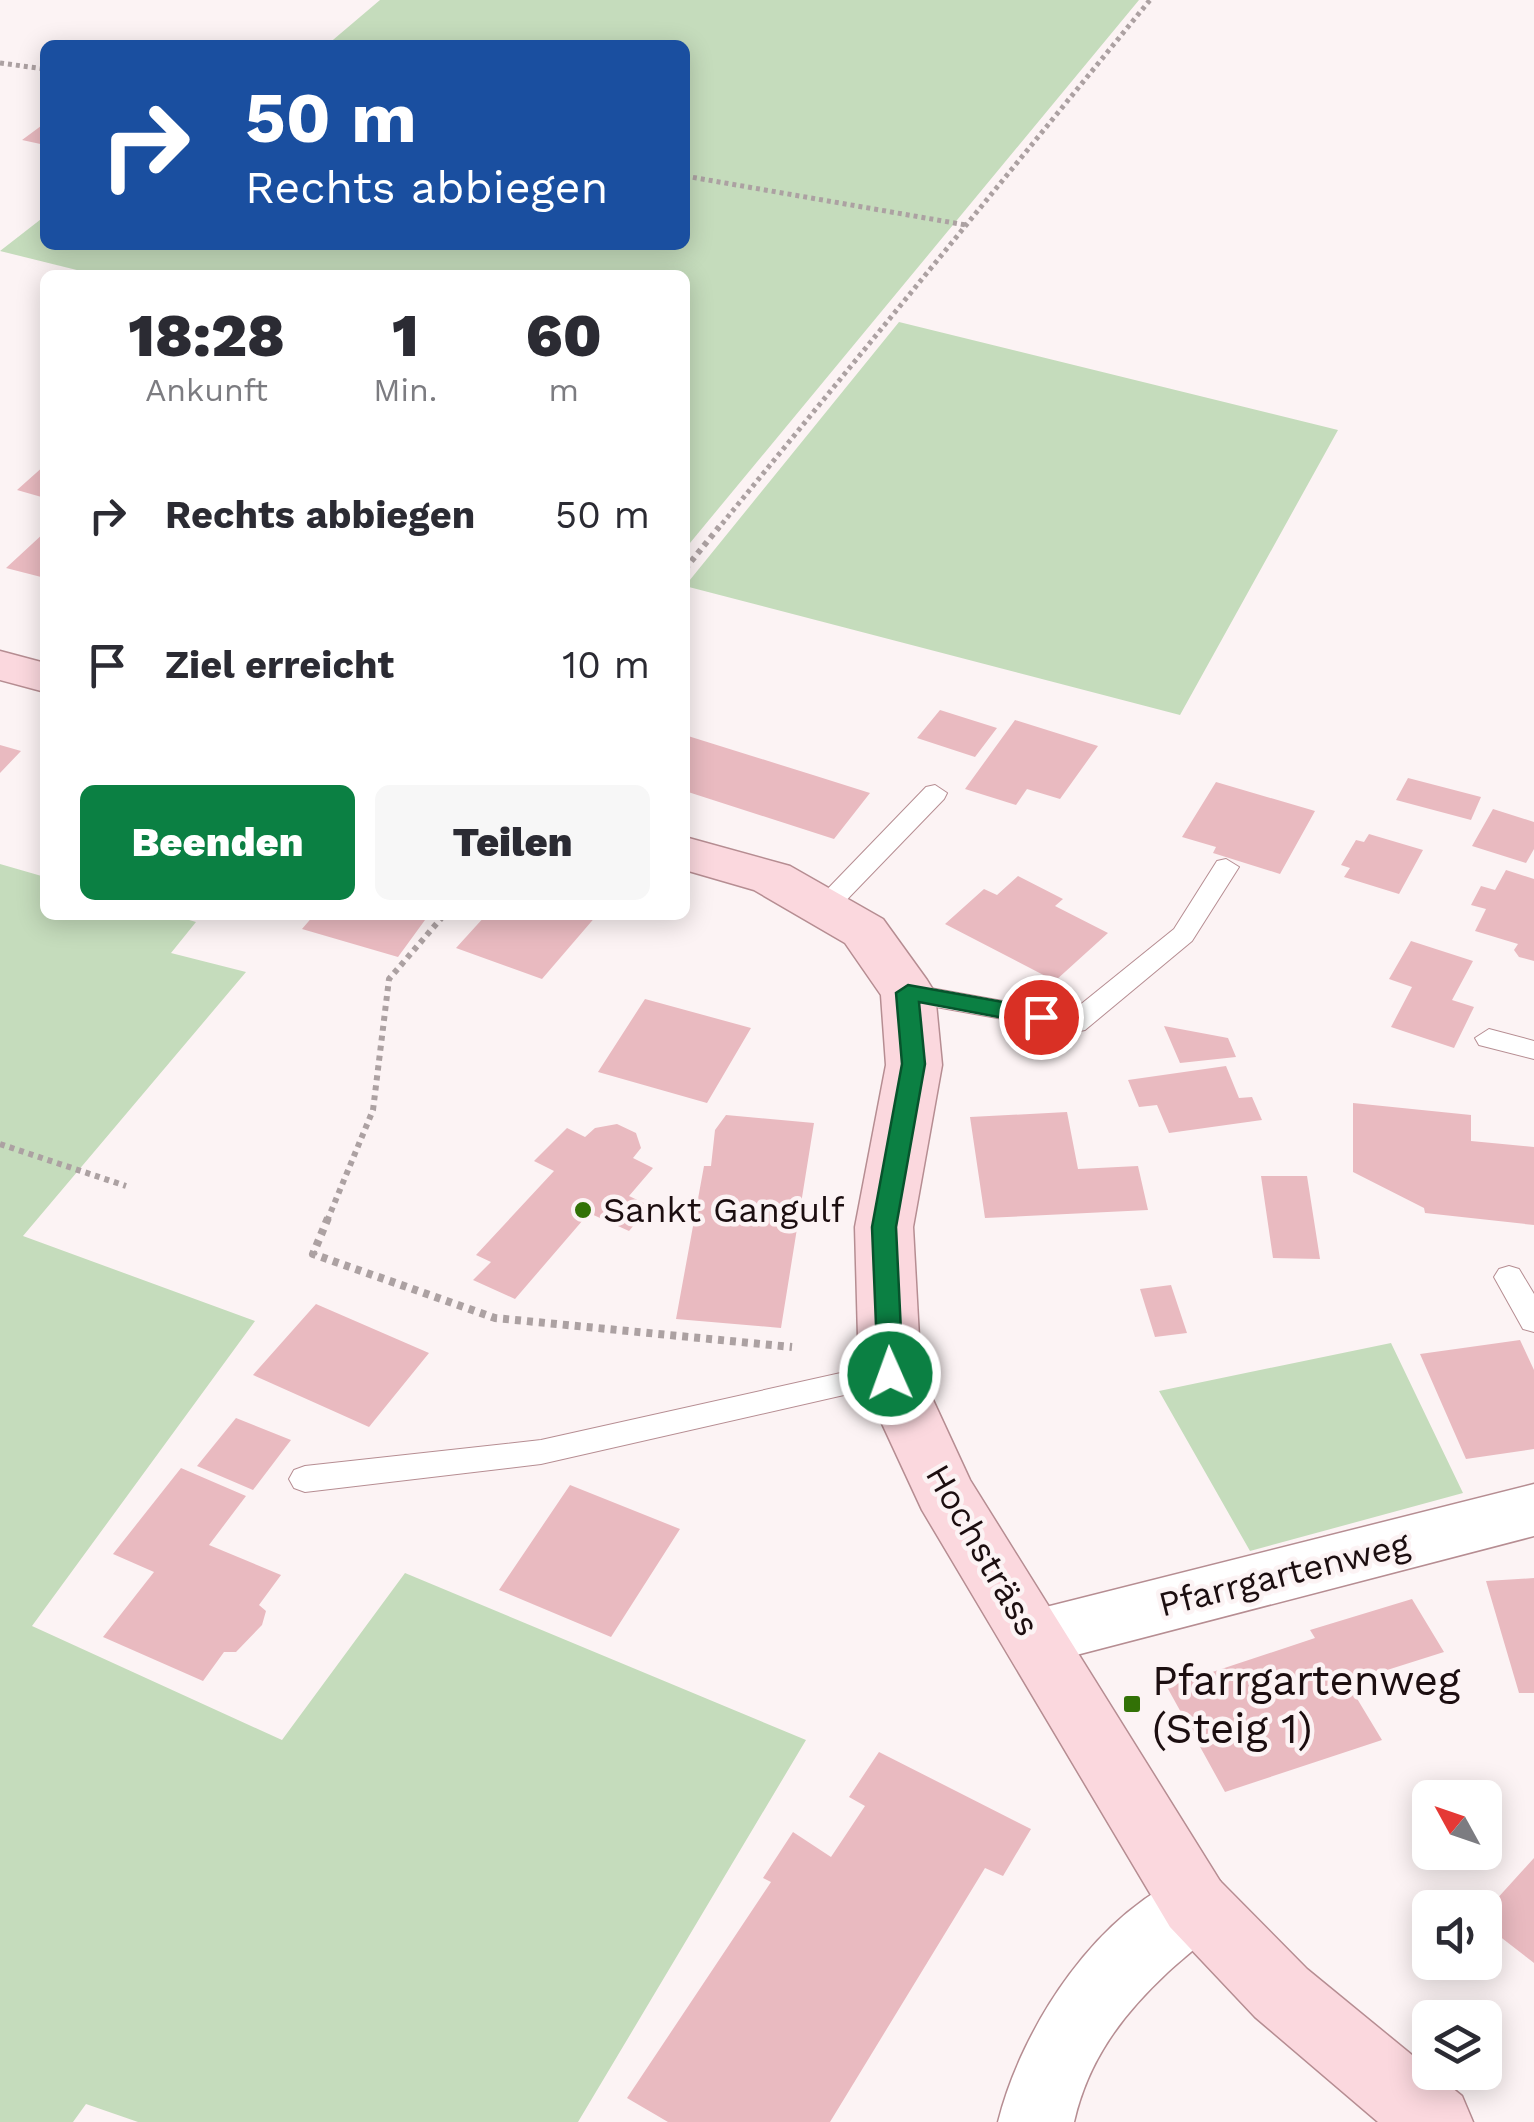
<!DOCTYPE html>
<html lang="de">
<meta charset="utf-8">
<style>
:root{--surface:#fff;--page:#f7f7f7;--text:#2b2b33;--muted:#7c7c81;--accent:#0b8043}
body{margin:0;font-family:"Work Sans",sans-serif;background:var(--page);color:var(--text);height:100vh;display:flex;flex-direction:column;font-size:38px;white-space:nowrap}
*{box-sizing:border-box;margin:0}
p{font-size:32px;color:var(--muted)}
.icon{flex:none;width:55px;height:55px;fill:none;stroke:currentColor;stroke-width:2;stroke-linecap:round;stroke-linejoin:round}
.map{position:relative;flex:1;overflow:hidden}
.side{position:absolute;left:40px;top:270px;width:650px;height:650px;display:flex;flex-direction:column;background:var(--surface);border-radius:15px;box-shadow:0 5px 25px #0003}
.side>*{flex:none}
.hud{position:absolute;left:40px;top:40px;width:650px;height:210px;border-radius:15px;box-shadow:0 5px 25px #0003;background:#1a4fa0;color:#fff;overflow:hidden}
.needle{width:65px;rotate:310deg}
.buttons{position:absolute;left:1412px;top:1780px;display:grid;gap:20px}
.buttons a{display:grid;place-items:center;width:90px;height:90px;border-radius:15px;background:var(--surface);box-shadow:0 5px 25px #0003;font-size:50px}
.pin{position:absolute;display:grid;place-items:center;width:85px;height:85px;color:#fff;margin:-42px;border:5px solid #fff;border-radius:50%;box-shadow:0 2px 10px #0007}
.me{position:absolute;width:110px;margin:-55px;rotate:358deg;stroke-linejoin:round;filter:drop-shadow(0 0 8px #0008)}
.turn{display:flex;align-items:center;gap:35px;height:210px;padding:0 40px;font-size:45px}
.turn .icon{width:130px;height:130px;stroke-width:2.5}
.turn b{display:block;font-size:70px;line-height:85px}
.eta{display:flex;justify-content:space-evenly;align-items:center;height:170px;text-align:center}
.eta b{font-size:60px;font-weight:800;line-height:70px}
.action{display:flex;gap:20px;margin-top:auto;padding:20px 40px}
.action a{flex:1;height:115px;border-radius:15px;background:var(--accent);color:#fff;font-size:40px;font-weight:800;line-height:115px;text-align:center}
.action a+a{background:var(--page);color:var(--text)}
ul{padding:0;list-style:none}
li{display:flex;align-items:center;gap:30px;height:150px;padding:0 40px}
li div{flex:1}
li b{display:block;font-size:38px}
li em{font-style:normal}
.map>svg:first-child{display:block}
</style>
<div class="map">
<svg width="1534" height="2122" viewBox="0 0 1534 2122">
<rect width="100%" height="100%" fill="#fcf3f4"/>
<path fill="#c5dcbc" d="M380,0H1139L685,549V275H97L0,251L45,216V245H685V45H327Z
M899,322L1338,430L1180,715L685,586Z
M0,864L45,877V915H172L196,922L171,953L246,972L23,1236L255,1321L32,1626L282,1740L405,1573L806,1740L578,2122H138L86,2104L73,2122H0Z
M1391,1343L1463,1493L1250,1551L1159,1391Z"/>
<path fill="#e9bac0" d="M45,123V145L22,140Z
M45,465V498L17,490Z
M45,532V578L6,568Z
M940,710L997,728L975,757L917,738Z
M1015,720L1098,746L1060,799L1027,789L1016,805L965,789Z
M688,736L813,775L870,793L834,839L685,791Z
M0,745L21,751L0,773Z
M1408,778L1481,797L1471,820L1396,800Z
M1216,782L1315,811L1280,874L1213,853L1216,847L1182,837Z
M1493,809L1534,822V849L1526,863L1472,846Z
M1369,834L1423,850L1399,894L1344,877L1350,868L1341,865L1356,840L1364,842Z
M1506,870L1534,879V961L1519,957L1514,950L1518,944L1475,931L1486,909L1471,905L1481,886L1495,890Z
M1018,876L1063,899L1055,906L1108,933L1055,981L945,924L984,889L997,895Z
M314,915H407L425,920L398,957L302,929Z
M486,915H597L542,979L456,948Z
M1411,941L1473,961L1452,1000L1474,1007L1454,1048L1391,1027L1412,987L1389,979Z
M645,999L751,1028L707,1103L598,1072Z
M1164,1026L1228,1038L1236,1057L1180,1063Z
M1226,1066L1239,1098L1252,1097L1262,1120L1169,1133L1157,1105L1139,1107L1128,1080Z
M1353,1103L1471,1115V1141L1534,1147V1225L1425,1213L1424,1208L1353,1172Z
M1067,1112L1078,1169L1138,1166L1148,1210L985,1218L970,1117Z
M726,1115L814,1123L781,1328L676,1319L704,1166H711L715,1130Z
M617,1124L636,1133L641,1148L633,1158L653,1168L629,1196L650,1206L629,1231L589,1213L515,1299L473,1280L491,1262L476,1255L554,1171L534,1161L567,1128L585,1137L595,1128Z
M1261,1176H1307L1320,1259L1273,1258Z
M1171,1285L1187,1333L1155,1337L1140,1289Z
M316,1304L429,1353L369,1427L253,1375Z
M1520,1340L1534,1370V1449L1466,1459L1420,1354Z
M236,1418L291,1440L253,1490L197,1466Z
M181,1468L246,1496L209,1545L281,1575L259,1605L266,1611L262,1625L236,1652H224L203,1681L103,1637L154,1572L113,1554Z
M570,1485L680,1529L611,1637L499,1590Z
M1534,1578V1693H1519L1486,1581Z
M1412,1599L1444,1652L1365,1677L1362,1671L1344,1677L1382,1740L1225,1792L1167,1687L1315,1638L1310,1630Z
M879,1752L1031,1829L1003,1876L985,1868L830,2122H668L627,2098L771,1882L763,1878L793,1832L831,1857L865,1806L849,1797Z
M1534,1858V1963L1485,1925V1912Z"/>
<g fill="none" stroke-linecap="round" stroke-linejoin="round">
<g stroke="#b68d92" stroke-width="2">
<path id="lane" d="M935,785L947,793L944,799L833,914H815L811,908L815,902L926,787Z
M1226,859L1239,867L1192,941L1085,1030L1075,1032L908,1002L895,993L908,984L1070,1013L1174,929L1217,861Z
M1489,1029L1534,1041V1059L1479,1045L1475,1038Z
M1509,1266L1519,1269L1534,1294V1332L1523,1329L1494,1277L1499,1269Z
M890,1362L901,1366L905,1374L901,1382L541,1464L305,1492L294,1488L289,1479L294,1470L305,1466L541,1440Z"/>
</g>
<g stroke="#b68d92" stroke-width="3">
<path id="street" d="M1534,1484V1536L1034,1666L1011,1658L1001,1638L1011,1618L1034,1610Z
M1195,1872L1220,1881L1231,1904C1217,1934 1192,1950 1168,1972C1122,2015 1088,2060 1074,2122H998C1022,2026 1099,1908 1195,1872Z"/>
</g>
<g stroke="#b68d92" stroke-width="3">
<path id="secondary" d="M0,651L45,663V692L0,680Z
M685,837L790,866L883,919L927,980L935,993L942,1065L913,1227L921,1374L970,1480L1220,1881L1307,1969L1462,2096L1473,2122H1378L1255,2017L1170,1927L922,1510L859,1374L855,1227L886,1065L881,995L845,943L754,890L685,870Z"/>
</g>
<path stroke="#aca1a2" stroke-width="5" stroke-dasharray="4 4" stroke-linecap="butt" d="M0,63L45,69
M685,176L966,225
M717,530L1150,0"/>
<path stroke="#aca1a2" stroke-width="6" stroke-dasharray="5 5" stroke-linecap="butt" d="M685,569L719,527
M0,1144L126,1186
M327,1221L373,1110L389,979L444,915"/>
<path stroke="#aca1a2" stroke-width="8" stroke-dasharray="6 6" stroke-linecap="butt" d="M328,1218L313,1254L495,1318L792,1347"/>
<use href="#lane" fill="#fff" fill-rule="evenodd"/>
<use href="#street" fill="#fff" fill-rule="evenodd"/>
<use href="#secondary" fill="#fbd8de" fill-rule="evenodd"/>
</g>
<path fill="#0b8043" stroke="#07532c" stroke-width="2.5" d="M908,985L1041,1009L1052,1017L1041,1025L919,1002L925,1064L896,1227L903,1374L890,1384L878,1374L872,1227L902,1064L896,993Z"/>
<g fill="#327106" stroke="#fcf3f4" stroke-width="4">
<circle cx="583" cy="1210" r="10"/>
<rect x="1122" y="1694" width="20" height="20" rx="5"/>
</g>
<g text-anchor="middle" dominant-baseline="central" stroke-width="9" stroke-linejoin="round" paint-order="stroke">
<g font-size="35" fill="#1c0e10" stroke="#fcf3f4" text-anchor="start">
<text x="603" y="1210">Sankt Gangulf</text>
</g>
<g font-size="35" fill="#1c0e10" stroke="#fcf3f4">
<text transform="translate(983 1550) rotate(60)">Hochsträss</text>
<text transform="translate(1284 1574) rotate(-14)">Pfarrgartenweg</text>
</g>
<g font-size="42" fill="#1c0e10" stroke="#fcf3f4" text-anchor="start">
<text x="1152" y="1680">Pfarrgartenweg<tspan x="1152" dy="48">(Steig 1)</tspan></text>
</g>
</g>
</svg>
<div class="buttons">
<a><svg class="needle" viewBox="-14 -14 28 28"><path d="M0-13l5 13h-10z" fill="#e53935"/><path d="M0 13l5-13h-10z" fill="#7c7c81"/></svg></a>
<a><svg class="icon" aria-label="sound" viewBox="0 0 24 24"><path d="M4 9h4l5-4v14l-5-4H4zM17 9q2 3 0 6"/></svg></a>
<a><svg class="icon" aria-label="layers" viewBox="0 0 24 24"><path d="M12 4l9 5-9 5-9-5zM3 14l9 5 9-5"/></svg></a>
</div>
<div class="pin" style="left:1041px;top:1017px;background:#d93025"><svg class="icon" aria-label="arrive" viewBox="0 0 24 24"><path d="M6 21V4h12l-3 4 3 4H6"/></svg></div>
<svg class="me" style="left:890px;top:1374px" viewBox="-20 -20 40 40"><circle r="17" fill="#0b8043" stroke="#fff" stroke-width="3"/><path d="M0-11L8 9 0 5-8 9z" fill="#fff"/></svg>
<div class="hud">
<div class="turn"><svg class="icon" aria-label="right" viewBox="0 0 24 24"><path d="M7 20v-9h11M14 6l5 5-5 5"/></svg><div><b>50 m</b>Rechts abbiegen</div></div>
</div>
<section class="side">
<div class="eta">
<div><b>18:28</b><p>Ankunft</p></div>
<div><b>1</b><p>Min.</p></div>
<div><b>60</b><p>m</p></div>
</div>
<ul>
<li><svg class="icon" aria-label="right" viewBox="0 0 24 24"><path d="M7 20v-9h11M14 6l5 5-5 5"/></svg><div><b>Rechts abbiegen</b></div><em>50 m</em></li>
<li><svg class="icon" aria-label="arrive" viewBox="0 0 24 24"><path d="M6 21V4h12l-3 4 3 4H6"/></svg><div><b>Ziel erreicht</b></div><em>10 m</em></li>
</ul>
<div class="action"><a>Beenden</a><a>Teilen</a></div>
</section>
</div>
